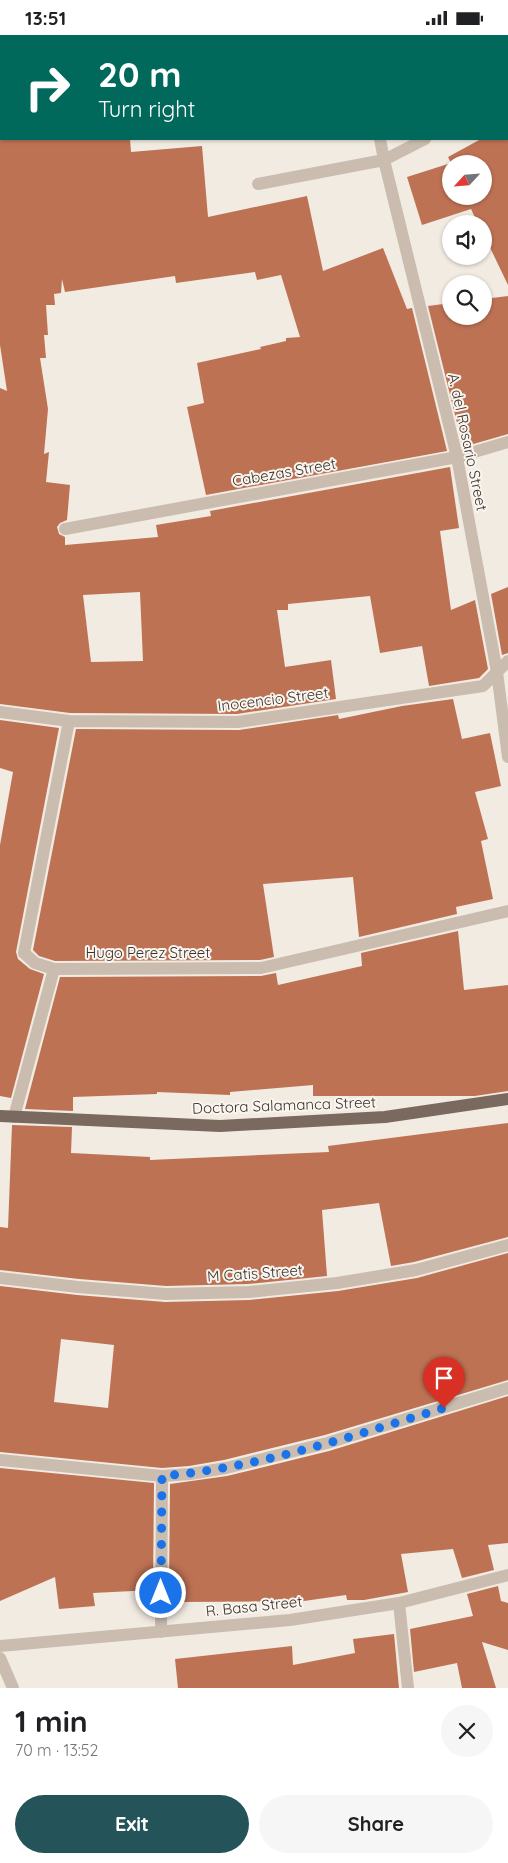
<!DOCTYPE html>
<meta charset="utf-8">
<style>
:root{--surface:#fff;--page:#f6f6f6;--text:#202124;--muted:#757577;--accent:#245359}
body{margin:0;font-family:Quicksand,sans-serif;background:var(--page);color:var(--text);height:100vh;display:flex;flex-direction:column;font-size:19px;white-space:nowrap}
*{box-sizing:border-box;margin:0}
p{font-size:16px;color:var(--muted)}
.icon{flex:none;width:28px;height:28px;fill:none;stroke:currentColor;stroke-width:2;stroke-linecap:round;stroke-linejoin:round}
.map{position:relative;height:1653px;overflow:hidden}
.side{display:flex;flex-direction:column;background:var(--surface);flex:1}
.side>*{flex:none}
.top-card{position:absolute;left:0px;top:0px;width:509px;height:105px;box-shadow:0 1px 4px #0004;background:#00695c;color:#fff;overflow:hidden}
.needle{width:32px;rotate:244deg}
.tools{position:absolute;left:442px;top:120px;display:grid;gap:10px}
.tools a{display:grid;place-items:center;width:50px;height:50px;border-radius:50%;background:var(--surface);box-shadow:0 1px 4px #0004;font-size:25px}
.pin{position:absolute;display:grid;place-items:center;width:42px;height:42px;color:#fff;margin:-51px -21px;border-radius:50% 50% 50% 0;rotate:-45deg;box-shadow:0 0 5px #0007}
.pin .icon{rotate:45deg}
.me{position:absolute;width:55px;margin:-28px;rotate:0deg;stroke-linejoin:round;filter:drop-shadow(0 0 4px #0008)}
.turn{display:flex;align-items:center;gap:18px;height:105px;padding:0 15px;font-size:22px}
.turn .icon{width:65px;height:65px;stroke-width:2.5}
.turn b{display:block;font-size:35px;line-height:42px}
.round{display:grid;place-items:center;flex:none;width:52px;height:52px;border-radius:26px;background:var(--page)}
.headline{display:flex;align-items:center;justify-content:space-between;height:85px;padding:0 15px}
h1{font-size:30px;font-weight:800;line-height:38px}
.action{display:flex;gap:10px;margin-top:auto;padding:10px 15px}
.action a{flex:1;height:58px;border-radius:30px;background:var(--accent);color:#fff;font-size:20px;font-weight:800;line-height:58px;text-align:center}
.action a+a{background:var(--page);color:var(--text)}
.status{display:flex;justify-content:space-between;align-items:center;height:35px;padding:0 25px;background:var(--surface);direction:ltr}
.status svg{height:14px;fill:currentColor}
.map>svg:first-child{display:block}
</style>
<div class="status"><b>13:51</b><svg viewBox="0 0 49 12"><path d="M0 12V9h3v3zM5 12V6h3v6zM10 12V3h3v9zM15 12V0h3v12zM26 1h20v11H26zM47 4h2v5h-2z"/></svg></div>
<div class="map">
<svg width="508" height="1653" viewBox="0 0 508 1653">
<rect width="100%" height="100%" fill="#f2ebe2"/>
<path fill="#be7254" fill-rule="evenodd" d="M508,88V250L484,200V189H478L471,174L422,190L407,142L451,128L448,122L481,104H508ZM451,129H484V161H451Z
M0,104H130L131,117L202,111L208,182L307,161L323,236L383,213L407,274L412,273L447,416L206,460L187,372L204,368L197,328L261,314L260,312L286,306V303L300,302L281,240L257,245L255,237L176,248L175,241L65,257L62,244L61,258L54,259L55,270H46L48,300H44L46,323H40L48,374L44,419L49,417L46,447L70,450L67,485L60,488L57,492L59,499L65,502V510L158,502L156,490L211,481L210,476L450,432L459,493L440,496L451,575L475,565L488,634L479,643L429,651L422,611L380,618L370,561L288,569V575H277L285,632L331,625L336,664L237,679L70,678L0,669V353L7,356L0,310ZM140,557L143,626L91,627L83,560Z
M508,261V399L463,412L428,271L451,268V281H484V264Z
M508,552V618L502,620L491,559Z
M453,664L462,704L490,698L501,751L475,757L488,804L481,806L493,864L456,872L457,879L359,902L353,842L263,849L274,922L260,925L55,926L39,921L33,915L76,694L239,695L338,680L339,684L402,671Z
M0,685L59,693L16,917L18,924L30,934L44,939L11,1063L0,1061V810L13,737L0,733Z
M458,896L464,955L508,950V1056L475,1061H313V1050L230,1057V1060L157,1057V1059L73,1062V1076L25,1074L60,942L261,941L276,938L278,950L362,931L361,918Z
M508,1088V1202L414,1227L391,1231L379,1168L322,1175L327,1241L248,1249L166,1251L79,1244L0,1235V1192L8,1193L12,1090L72,1092L71,1118L150,1122V1125L329,1117L328,1111Z
M508,1218V1345L325,1400L224,1425L189,1431L162,1433L0,1417V1251L77,1260L165,1267L249,1265L338,1256L417,1243ZM61,1304L114,1310L108,1373L54,1367Z
M508,1361V1508L488,1510L494,1535L462,1543L453,1514L401,1519L408,1557L364,1565H347L346,1560L304,1566L183,1567V1554L169,1555L170,1449L227,1441L329,1416Z
M0,1433L154,1448L153,1555L93,1558L95,1571L59,1574L55,1542L0,1566Z
M498,1551L501,1566L508,1568V1615L482,1607L496,1653H462L457,1628L414,1637L410,1594L473,1581L467,1559Z
M394,1599L399,1653H178L175,1624L292,1611L293,1630L355,1618L353,1604Z"/>
<g fill="none" stroke-linecap="round" stroke-linejoin="round">
<path stroke="#cabcae" stroke-width="12" d="M364,0V1
M508,61V60
M380,104L384,125L457,422L497,637L508,722
M258,149L384,125L425,104
M65,494L457,422L508,407
M0,677L69,686L238,687L483,651L508,626
M69,686L24,918L35,928L54,934L261,933L508,876
M14,1082L54,934
M0,1243L78,1252L166,1259L249,1257L337,1248L416,1235L508,1210
M0,1425L162,1441L190,1439L226,1433L327,1408L508,1353
M399,1568L408,1653
M161,1597L162,1441
M0,1611L290,1585L399,1568L508,1540
M0,1623L13,1653"/>
<path stroke="#7a695e" stroke-width="12" d="M0,1081L220,1091L385,1082L508,1064"/>
</g>
<g fill="none" stroke-linecap="round" stroke-linejoin="round">
<path stroke="#1a73e8" stroke-width="9" stroke-dasharray="0 16.2" d="M161,1558L162,1441C259,1433 352,1401 444,1373"/>
</g>
<g text-anchor="middle" dominant-baseline="central" stroke-width="4" stroke-linejoin="round" paint-order="stroke">
<g font-size="15" fill="#39312c" stroke="#faf5ef">
<text transform="translate(468 407) rotate(78)">A. del Rosario Street</text>
<text transform="translate(284 437) rotate(-10)">Cabezas Street</text>
<text transform="translate(273 664) rotate(-7)">Inocencio Street</text>
<text x="148" y="917">Hugo Perez Street</text>
<text transform="translate(284 1070) rotate(-2)">Doctora Salamanca Street</text>
<text transform="translate(255 1238) rotate(-4)">M Catis Street</text>
<text transform="translate(254 1571) rotate(-6)">R. Basa Street</text>
</g>
</g>
</svg>
<div class="tools">
<a><svg class="needle" viewBox="-14 -14 28 28"><path d="M0-13l5 13h-10z" fill="#e53935"/><path d="M0 13l5-13h-10z" fill="#757577"/></svg></a>
<a><svg class="icon" aria-label="sound" viewBox="0 0 24 24"><path d="M4 9h4l5-4v14l-5-4H4zM17 9q2 3 0 6"/></svg></a>
<a><svg class="icon" aria-label="search" viewBox="0 0 24 24"><circle cx="10" cy="10" r="6"/><path d="M15 15l6 6"/></svg></a>
</div>
<div class="pin" style="left:444px;top:1373px;background:#d93025"><svg class="icon" aria-label="arrive" viewBox="0 0 24 24"><path d="M6 21V4h12l-3 4 3 4H6"/></svg></div>
<svg class="me" style="left:161px;top:1558px" viewBox="-20 -20 40 40"><circle r="17" fill="#1a73e8" stroke="#fff" stroke-width="3"/><path d="M0-11L8 9 0 5-8 9z" fill="#fff"/></svg>
<div class="top-card">
<div class="turn"><svg class="icon" aria-label="right" viewBox="0 0 24 24"><path d="M7 20v-9h11M14 6l5 5-5 5"/></svg><div><b>20 m</b>Turn right</div></div>
</div>
</div>
<section class="side">
<div class="headline"><div><h1>1 min</h1><p>70 m · 13:52</p></div><a class="round"><svg class="icon" aria-label="close" viewBox="0 0 24 24"><path d="M6 6l12 12M18 6L6 18"/></svg></a></div>
<div class="action"><a>Exit</a><a>Share</a></div>
</section>
